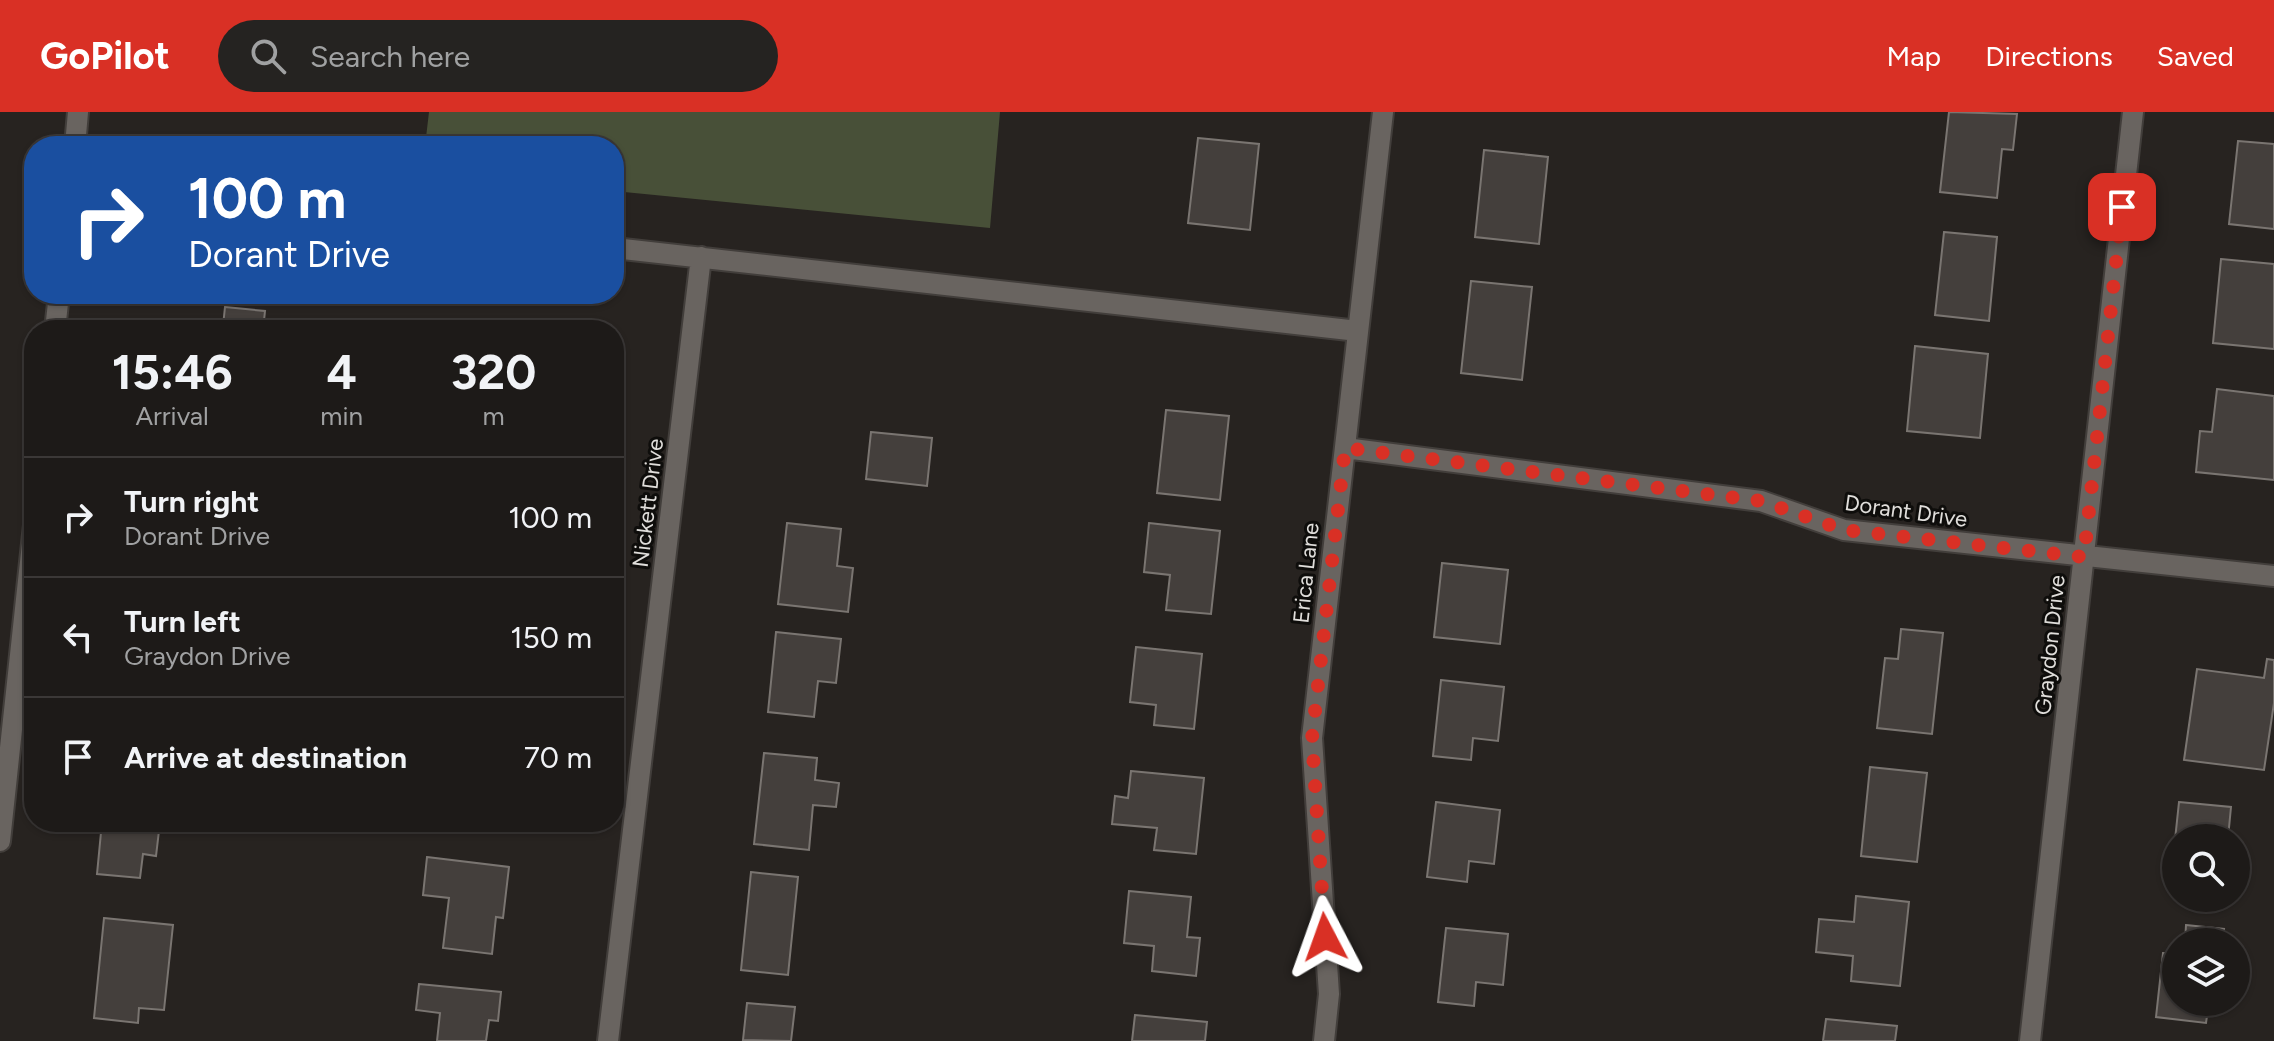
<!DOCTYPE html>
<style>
:root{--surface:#1d1a18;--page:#252321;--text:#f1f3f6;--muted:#a0a1a2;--line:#3b3837;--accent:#d93025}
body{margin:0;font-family:Figtree,sans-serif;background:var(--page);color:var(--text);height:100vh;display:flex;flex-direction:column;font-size:30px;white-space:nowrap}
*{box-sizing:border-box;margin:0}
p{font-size:26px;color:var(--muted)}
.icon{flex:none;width:44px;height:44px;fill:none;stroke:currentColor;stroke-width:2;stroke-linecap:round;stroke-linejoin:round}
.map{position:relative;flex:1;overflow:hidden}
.side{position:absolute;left:24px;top:208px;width:600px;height:512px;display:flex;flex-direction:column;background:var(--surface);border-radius:32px;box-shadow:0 2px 6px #0004,0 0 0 2px var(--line)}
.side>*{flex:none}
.banner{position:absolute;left:24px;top:24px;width:600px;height:168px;border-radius:32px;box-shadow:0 2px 6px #0004,0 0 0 2px var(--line);background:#1a4fa0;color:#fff;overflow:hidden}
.tools{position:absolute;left:2162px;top:712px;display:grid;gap:16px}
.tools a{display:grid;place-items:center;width:88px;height:88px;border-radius:50%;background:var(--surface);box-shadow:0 2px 6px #0004,0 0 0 2px var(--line);font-size:40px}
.pin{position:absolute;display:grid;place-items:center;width:68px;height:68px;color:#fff;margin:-34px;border-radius:16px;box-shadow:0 4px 12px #0006}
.me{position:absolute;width:88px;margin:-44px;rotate:356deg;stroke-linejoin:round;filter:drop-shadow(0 0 6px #0008)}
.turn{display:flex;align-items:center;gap:28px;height:168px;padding:0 32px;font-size:36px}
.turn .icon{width:104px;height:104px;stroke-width:2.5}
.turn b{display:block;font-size:56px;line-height:68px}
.eta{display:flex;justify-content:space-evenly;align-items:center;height:136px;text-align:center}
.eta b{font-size:48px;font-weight:700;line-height:56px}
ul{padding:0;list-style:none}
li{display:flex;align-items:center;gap:24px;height:120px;padding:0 32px;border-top:2px solid var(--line)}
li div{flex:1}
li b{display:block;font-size:30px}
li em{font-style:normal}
header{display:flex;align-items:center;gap:48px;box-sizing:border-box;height:112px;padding:0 40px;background:var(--accent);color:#fff}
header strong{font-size:38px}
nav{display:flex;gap:44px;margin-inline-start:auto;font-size:28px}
.search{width:560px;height:72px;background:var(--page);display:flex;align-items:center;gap:20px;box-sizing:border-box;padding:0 28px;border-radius:44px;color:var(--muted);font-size:30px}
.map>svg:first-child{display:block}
</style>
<header>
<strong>GoPilot</strong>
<div class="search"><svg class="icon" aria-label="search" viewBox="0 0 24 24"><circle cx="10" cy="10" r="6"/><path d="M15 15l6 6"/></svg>Search here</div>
<nav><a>Map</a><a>Directions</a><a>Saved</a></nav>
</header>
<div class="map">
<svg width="2274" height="929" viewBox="0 0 2274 929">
<rect width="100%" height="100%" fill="#272320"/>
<path fill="#485038" d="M429,0H1000L990,116L614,79V34H425Z"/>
<path fill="#443f3c" stroke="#7a7571" stroke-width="2" d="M1949,0L2017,2L2013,38L2002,37L1997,86L1940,80Z
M1198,26L1259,32L1250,118L1188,111Z
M2238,29L2274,32V117L2229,112Z
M1484,38L1548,45L1539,132L1475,125Z
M1944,120L1997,125L1989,209L1935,203Z
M2221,147L2274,152V237L2213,231Z
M1471,169L1532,175L1522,268L1461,261Z
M225,195L265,199L263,218H157L158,208L223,214Z
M1915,234L1988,242L1980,326L1907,319Z
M2217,277L2274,284V368L2196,360L2200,319L2212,320Z
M1166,298L1229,304L1220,388L1157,381Z
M871,320L932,326L927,374L866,367Z
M787,411L841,417L837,454L853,456L848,500L778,492Z
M1149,411L1220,419L1211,502L1166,498L1170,463L1144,460Z
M1442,451L1508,458L1500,532L1434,525Z
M1901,517L1943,521L1932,622L1877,616L1885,546L1898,547Z
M776,520L841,527L836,571L818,569L814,605L768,600Z
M1136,535L1202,542L1194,617L1154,613L1156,593L1130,590Z
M2267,547L2274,548V591L2264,658L2184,648L2197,557L2264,566Z
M1441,568L1504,575L1498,629L1473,626L1471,648L1433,644Z
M764,641L817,646L815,668L839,671L836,695L813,693L809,738L754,732Z
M1870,655L1927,661L1917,750L1861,744Z
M1131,659L1204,666L1196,742L1154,738L1157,716L1112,712L1115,684L1128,686Z
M1436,690L1500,698L1494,752L1469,749L1467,770L1427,765Z
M2179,690L2231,695L2228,726H2176V776L2170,775Z
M102,710H160L156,744L143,742L140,766L97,762Z
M440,710H503L502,720L439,713Z
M427,745L509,755L503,806L496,805L492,842L443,836L449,786L423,783Z
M751,760L798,765L788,863L741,858Z
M1129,779L1191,785L1187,825L1200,826L1196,864L1152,859L1154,834L1124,831Z
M1856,784L1909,790L1900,874L1851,869L1853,844L1816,840L1819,807L1854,810Z
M104,806L173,813L164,898L139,896L138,911L94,906Z
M2186,813L2224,817L2222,830H2185Z
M1446,816L1508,822L1503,873L1476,870L1474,894L1438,890Z
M2163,841L2176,842V890H2209L2206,911L2156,905Z
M419,872L501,880L498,909L489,908L486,929H437L440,901L416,898Z
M747,891L795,895L791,929L743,928Z
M1135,903L1207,910L1205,929H1132Z
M1826,907L1897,914L1895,929H1823Z"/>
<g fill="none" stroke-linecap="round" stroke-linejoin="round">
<g stroke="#423e3b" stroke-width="24">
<path id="minor" d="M75,34L78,0
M614,136L1358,219
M55,218L59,182
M1345,336L1761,389L1844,418L2274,464
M0,729L34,413
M608,929L701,145
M1324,929L1329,882L1312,626L1383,0
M2030,929L2133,0"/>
</g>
<use href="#minor" stroke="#696460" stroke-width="20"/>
</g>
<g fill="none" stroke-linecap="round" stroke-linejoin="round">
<path stroke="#d93025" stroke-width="14" stroke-dasharray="0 25.2" d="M1325,825L1312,626L1345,336L1761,389L1844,418L2084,445L2122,95"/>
</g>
<g text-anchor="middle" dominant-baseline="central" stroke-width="6" stroke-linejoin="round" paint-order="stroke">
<g font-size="22" fill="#e0dedb" stroke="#0e0d0b">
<text transform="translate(648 391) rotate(-83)">Nickett Drive</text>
<text transform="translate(1906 399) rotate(8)">Dorant Drive</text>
<text transform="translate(1306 461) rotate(-84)">Erica Lane</text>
<text transform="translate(2050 533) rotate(-84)">Graydon Drive</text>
</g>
</g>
</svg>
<div class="tools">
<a><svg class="icon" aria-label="search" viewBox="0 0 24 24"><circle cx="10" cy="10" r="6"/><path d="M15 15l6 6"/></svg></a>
<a><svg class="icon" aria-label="layers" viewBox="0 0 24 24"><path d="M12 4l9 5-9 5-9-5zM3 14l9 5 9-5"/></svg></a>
</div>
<div class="pin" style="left:2122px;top:95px;background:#d93025"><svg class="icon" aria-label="arrive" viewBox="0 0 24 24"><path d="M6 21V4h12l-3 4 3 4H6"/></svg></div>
<svg class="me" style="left:1325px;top:825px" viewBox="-20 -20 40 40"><path d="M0-17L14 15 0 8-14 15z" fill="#d93025" stroke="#fff" stroke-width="4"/></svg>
<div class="banner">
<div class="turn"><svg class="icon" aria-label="right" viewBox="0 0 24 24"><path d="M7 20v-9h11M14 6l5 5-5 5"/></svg><div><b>100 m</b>Dorant Drive</div></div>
</div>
<section class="side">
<div class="eta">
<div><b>15:46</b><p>Arrival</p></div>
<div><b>4</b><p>min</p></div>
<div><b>320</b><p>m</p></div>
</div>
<ul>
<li><svg class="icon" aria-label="right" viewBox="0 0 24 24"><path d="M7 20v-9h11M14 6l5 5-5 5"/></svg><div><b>Turn right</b><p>Dorant Drive</p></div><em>100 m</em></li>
<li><svg class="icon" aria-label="left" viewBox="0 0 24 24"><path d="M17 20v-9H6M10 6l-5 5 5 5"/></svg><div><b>Turn left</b><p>Graydon Drive</p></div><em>150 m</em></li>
<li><svg class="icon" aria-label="arrive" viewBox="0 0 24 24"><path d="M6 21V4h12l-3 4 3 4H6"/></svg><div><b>Arrive at destination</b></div><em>70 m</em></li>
</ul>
</section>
</div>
